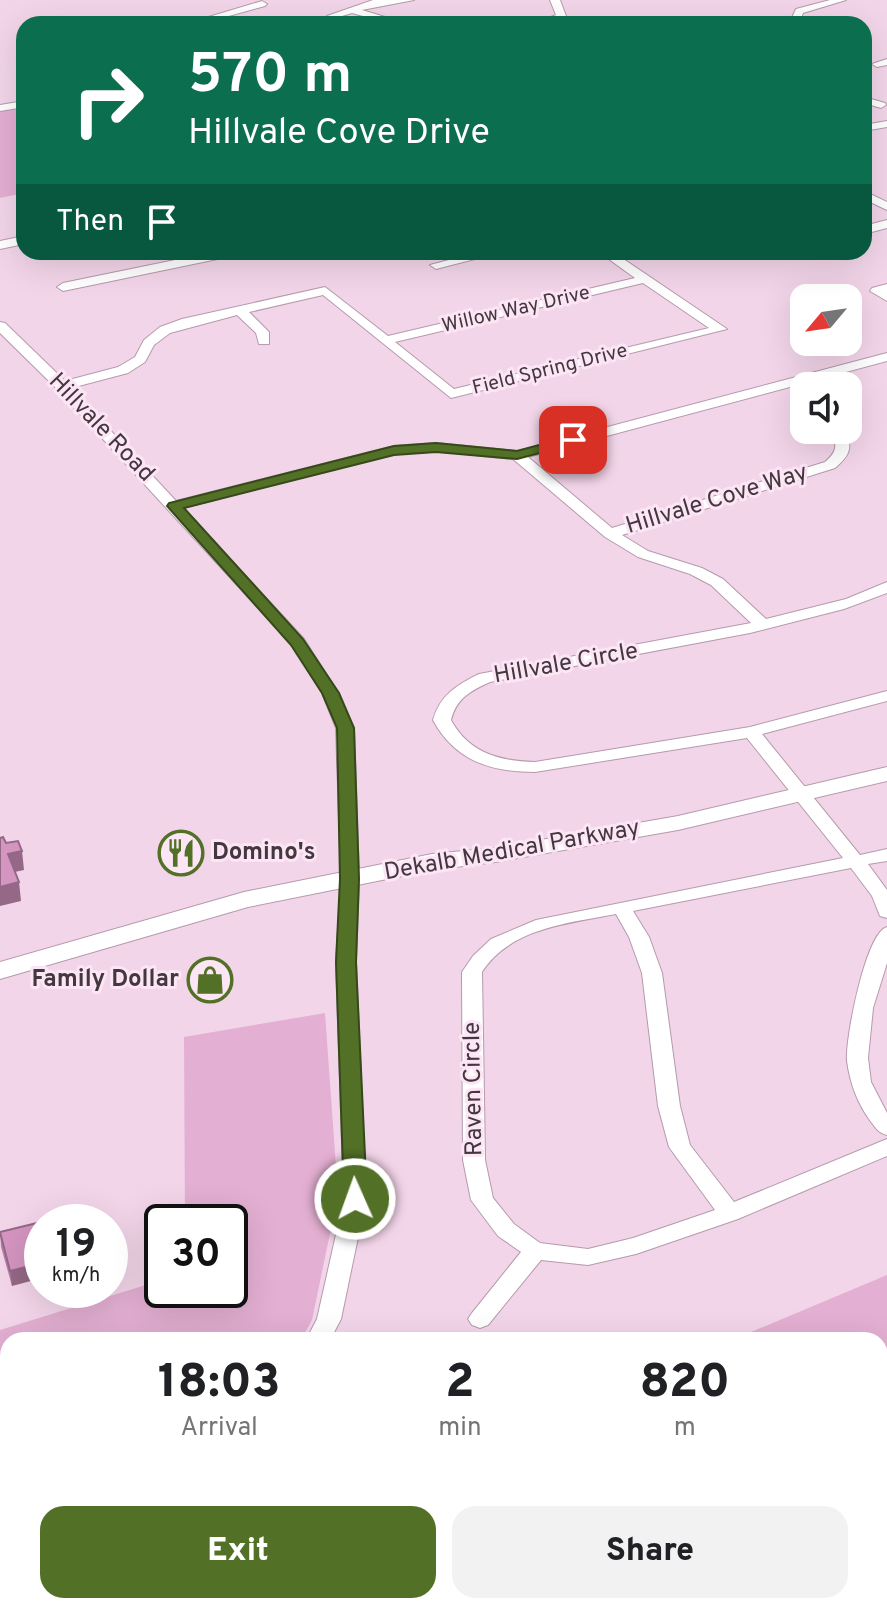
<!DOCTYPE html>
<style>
:root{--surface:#fff;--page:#f2f2f2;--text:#202124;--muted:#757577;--accent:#527026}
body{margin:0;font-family:Overpass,sans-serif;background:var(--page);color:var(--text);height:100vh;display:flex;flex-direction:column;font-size:30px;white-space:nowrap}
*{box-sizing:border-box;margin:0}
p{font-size:26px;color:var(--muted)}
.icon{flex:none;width:44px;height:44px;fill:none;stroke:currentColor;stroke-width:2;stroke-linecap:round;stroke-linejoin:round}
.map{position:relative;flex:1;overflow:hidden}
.drawer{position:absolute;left:0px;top:1332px;width:888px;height:282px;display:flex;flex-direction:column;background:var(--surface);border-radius:24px 24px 0 0;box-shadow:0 8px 32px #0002}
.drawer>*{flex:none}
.top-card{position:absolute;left:16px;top:16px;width:856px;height:244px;border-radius:24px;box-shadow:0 8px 32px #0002;background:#0b6e4f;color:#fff;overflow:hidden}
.needle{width:52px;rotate:241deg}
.controls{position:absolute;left:790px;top:284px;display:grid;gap:16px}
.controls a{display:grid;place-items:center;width:72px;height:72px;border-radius:16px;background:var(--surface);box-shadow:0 8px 32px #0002;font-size:40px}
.speed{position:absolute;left:24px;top:1204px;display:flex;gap:16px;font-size:40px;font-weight:700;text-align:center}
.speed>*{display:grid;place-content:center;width:104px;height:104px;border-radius:50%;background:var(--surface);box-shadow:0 8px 32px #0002;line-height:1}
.speed small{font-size:20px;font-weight:400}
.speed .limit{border:4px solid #111;border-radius:12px;background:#fff;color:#111}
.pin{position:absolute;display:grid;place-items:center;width:68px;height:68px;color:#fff;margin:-34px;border-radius:16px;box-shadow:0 4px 12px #0006}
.me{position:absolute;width:88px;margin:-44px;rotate:358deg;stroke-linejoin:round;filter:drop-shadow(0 0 6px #0008)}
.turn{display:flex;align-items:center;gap:28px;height:168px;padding:0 40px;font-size:36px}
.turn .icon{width:104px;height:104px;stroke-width:2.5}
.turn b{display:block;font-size:56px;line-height:68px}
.then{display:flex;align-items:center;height:76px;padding:0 40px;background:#0003;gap:16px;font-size:30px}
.eta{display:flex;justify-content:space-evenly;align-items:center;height:136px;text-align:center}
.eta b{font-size:48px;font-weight:800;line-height:56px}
.cta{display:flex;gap:16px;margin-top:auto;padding:16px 40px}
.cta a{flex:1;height:92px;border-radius:24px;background:var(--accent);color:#fff;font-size:32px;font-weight:800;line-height:92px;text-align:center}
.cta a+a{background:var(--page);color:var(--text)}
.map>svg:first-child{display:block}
</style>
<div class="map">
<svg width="887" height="1613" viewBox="0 0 887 1613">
<rect width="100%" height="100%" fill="#f3d5e9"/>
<path fill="#e3afd2" d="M0,104L24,108V193L0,198Z
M325,1013L338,1195L312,1320L301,1340H8V1606H880V1340H732L887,1275V1613H0V1330L162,1280V1290H230V1222H185L184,1037Z"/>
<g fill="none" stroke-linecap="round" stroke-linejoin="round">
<g stroke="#b59aac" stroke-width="2">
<path id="minor" d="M373,0H414L362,10L408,24H392L352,13L332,19L327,16Z
M550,0H560L566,16L558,24H548L551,17L556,15Z
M830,0H846L803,13L799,24H789L796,9Z
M262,1L267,4L265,6L225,17L272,21L277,24H233L214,20L185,24Z
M887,59V65L877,67L872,64Z
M864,97L885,103L886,105L881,108L864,103Z
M24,101V107L0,111V105Z
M887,121V127L864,131V125Z
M864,191L887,202V210L864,199Z
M887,220V228L864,234V226Z
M24,236V244L0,249V241Z
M214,252H238L232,256L63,291L57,287L63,283Z
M479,252H502L436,269L430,265Z
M599,252H613L727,329L451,398L323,295L249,312L269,332V344H259L256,333L237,315L170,333L154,345L145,362L128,373L71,388L176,501L394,446L436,443L517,451L887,353V361L528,457L612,528L825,462C838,451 837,445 831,430H845C853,448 850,455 835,468L622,535L648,551L702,568L723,579L766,619L846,599L887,582V593L844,609L750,633L490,682C470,691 456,699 451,720C469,753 499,761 535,762L750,727L887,691V701L762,734L860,855L887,849V861L868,864L887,890V918L880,916L872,896L851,868L633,911L649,937L662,973L680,1106L690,1145L734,1202L887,1139V1156L738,1219L636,1254L588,1265L541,1260L488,1325L480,1328L472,1325L468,1319L472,1313L521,1252L498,1236L471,1200L463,1160L462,972L473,956L491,939L536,920L843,858L747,738L535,772C491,772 455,761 433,720C440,695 457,685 479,674L751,623L711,585L690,574L638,557L605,537L513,459L436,451L394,454L183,508L304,639L338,693L354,728L359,879L356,962L366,1199L341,1319L330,1340H306L317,1319L344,1199L336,962L341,879L336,728L322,693L292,645L57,389L0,333V322L5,323L65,381L118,367L135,357L144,340L160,327L182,319L325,287L388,336L635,278ZM643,283L709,328L454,389L395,342ZM616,914L629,937L642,973L658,1106L669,1147L715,1210L633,1238L588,1249L540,1243L514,1224L493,1198L485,1160L482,972C510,928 569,923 616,914Z
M887,284V301L870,291L872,288Z
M887,927V963L873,1008L868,1058L871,1082L887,1113V1135C878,1133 875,1127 869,1119C857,1102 850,1083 847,1061C845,1039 866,932 887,927Z
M200,1606H226L225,1613H199Z"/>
</g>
<g stroke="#b59aac" stroke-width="2">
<path id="major" d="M887,767V781L678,830L495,862L432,870L248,907L0,979V962L244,892L432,854L495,848L678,816Z"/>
</g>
<use href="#minor" fill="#fff" fill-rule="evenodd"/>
<use href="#major" fill="#fff" fill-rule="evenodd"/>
</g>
<path fill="#b680a5" d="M94,1209L12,1286L1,1247L0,1232Z"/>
<path fill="#946886" d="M22,851L24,870L10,873L8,854Z
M19,882L21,901L0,906V887Z
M42,1263V1278L12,1286L10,1271Z"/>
<path fill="#d495c0" stroke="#946886" stroke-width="2" d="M3,837L6,843L18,841L22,851L8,854L19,882L0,887V838Z
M94,1209L98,1222H42V1263L10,1271L0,1232Z"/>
<path fill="#527026" stroke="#354919" stroke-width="2" d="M573,436L578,437V443L517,459L436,452L394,455L184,508L303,639L339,693L354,728L359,879L356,962L367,1199L363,1204H348L344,1199L336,962L340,879L337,728L322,693L291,645L167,506L169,503L394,446L436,443L517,451Z"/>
<defs>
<g id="restaurant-ring" transform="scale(2.3)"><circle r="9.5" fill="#fce5f4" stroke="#527026" stroke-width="1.5"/><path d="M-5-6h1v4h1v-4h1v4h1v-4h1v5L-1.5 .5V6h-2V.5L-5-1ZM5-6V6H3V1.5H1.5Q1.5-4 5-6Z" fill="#527026"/></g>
<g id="shop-ring" transform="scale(2.3)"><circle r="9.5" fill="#fce5f4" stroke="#527026" stroke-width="1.5"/><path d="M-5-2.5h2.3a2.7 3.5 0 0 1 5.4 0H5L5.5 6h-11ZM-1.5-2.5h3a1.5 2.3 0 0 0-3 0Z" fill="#527026"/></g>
</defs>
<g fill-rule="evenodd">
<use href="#restaurant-ring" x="181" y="853"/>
<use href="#shop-ring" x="210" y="980"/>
</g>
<g text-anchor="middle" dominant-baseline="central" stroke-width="6" stroke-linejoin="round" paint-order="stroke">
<g font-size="20" fill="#443840" stroke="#fce5f4">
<text transform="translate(516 310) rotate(-13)">Willow Way Drive</text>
<text transform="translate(550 370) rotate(-14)">Field Spring Drive</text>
</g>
<g font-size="24" fill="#443840" stroke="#fce5f4">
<text transform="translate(101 428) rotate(46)">Hillvale Road</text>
<text transform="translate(717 500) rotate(-17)">Hillvale Cove Way</text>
<text transform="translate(566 664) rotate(-10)">Hillvale Circle</text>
<text transform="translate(512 851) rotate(-10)">Dekalb Medical Parkway</text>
<text transform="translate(474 1089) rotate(-91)">Raven Circle</text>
</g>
<g font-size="24" font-weight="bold" fill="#443840" stroke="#fce5f4" text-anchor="start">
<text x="212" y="853">Domino's</text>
<text x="179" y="980" text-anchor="end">Family Dollar</text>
</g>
</g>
</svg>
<div class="controls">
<a><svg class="needle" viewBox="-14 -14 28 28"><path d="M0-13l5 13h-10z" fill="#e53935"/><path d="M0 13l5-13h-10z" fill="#757577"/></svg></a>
<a><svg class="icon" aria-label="sound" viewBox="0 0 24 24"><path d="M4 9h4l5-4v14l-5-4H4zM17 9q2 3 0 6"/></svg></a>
</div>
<div class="speed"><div>19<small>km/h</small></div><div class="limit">30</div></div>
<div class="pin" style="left:573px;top:440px;background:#d93025"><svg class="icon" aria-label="arrive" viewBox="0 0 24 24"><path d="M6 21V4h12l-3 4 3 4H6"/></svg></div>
<svg class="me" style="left:355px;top:1199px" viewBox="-20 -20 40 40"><circle r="17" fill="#527026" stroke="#fff" stroke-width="3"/><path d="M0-11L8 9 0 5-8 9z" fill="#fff"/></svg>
<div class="top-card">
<div class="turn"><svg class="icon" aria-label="right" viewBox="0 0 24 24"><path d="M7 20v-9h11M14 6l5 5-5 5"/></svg><div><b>570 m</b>Hillvale Cove Drive</div></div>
<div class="then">Then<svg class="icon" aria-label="arrive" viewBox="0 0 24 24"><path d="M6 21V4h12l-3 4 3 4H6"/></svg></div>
</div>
<section class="drawer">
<div class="eta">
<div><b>18:03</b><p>Arrival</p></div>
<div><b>2</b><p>min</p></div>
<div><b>820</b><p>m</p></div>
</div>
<div class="cta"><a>Exit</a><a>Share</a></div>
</section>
</div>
